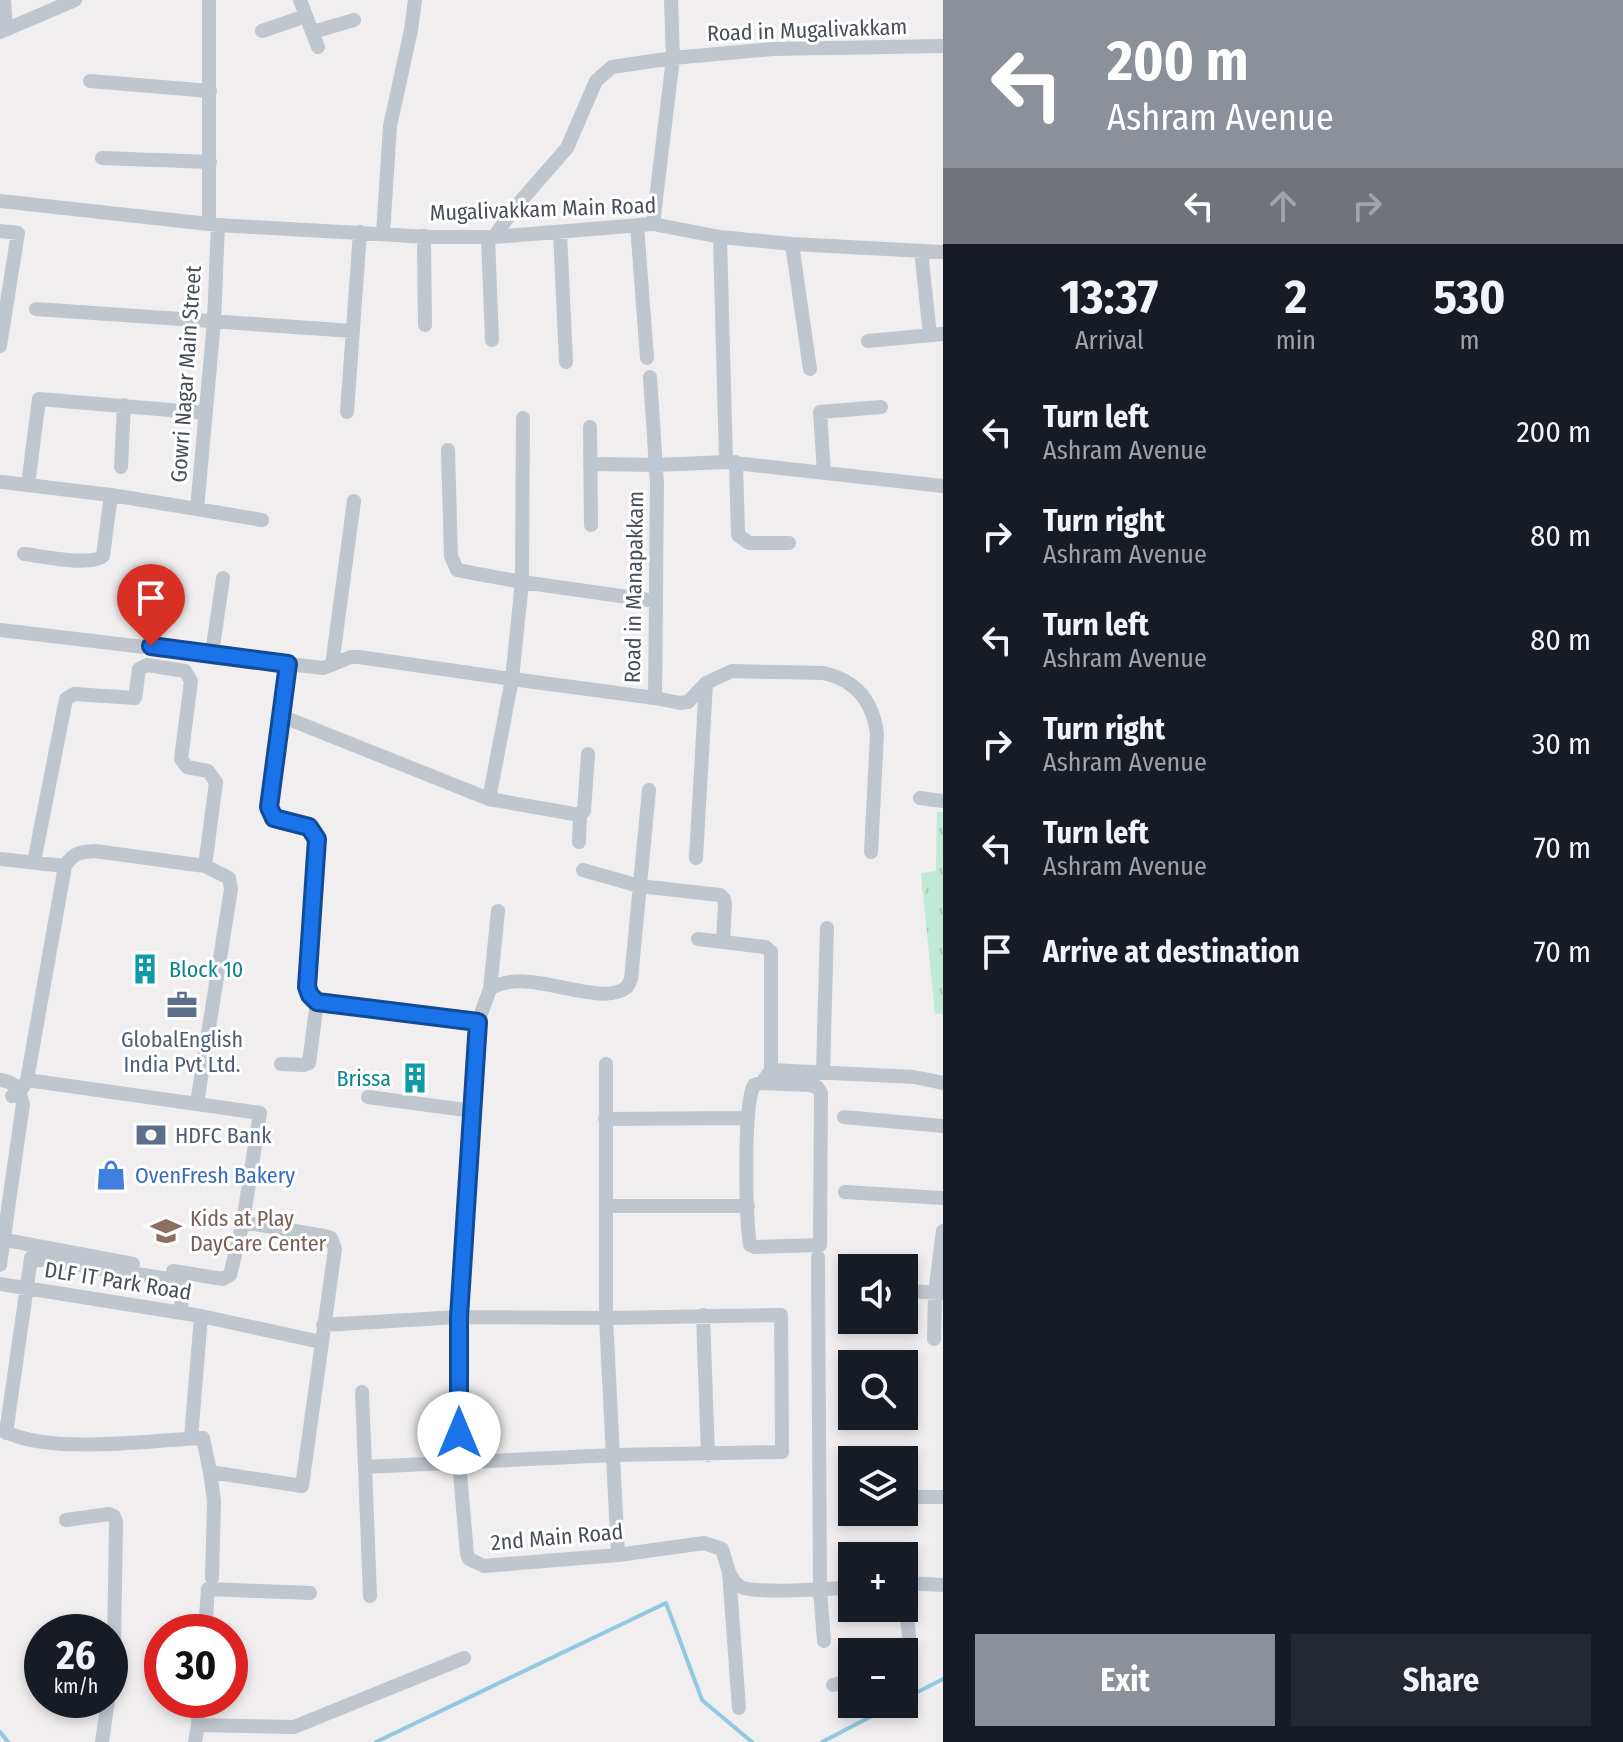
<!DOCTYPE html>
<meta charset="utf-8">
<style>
:root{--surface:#171b24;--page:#242831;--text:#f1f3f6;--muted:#9ea1a6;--accent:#8c9099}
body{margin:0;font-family:"Fira Sans Condensed",sans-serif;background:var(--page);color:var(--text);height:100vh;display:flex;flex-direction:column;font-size:30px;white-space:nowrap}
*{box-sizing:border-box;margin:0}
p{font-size:26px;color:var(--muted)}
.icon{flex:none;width:44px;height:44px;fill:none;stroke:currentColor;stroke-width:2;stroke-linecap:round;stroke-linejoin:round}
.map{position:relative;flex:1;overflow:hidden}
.details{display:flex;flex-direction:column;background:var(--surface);width:680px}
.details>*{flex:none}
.top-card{background:#8c9099;color:#fff;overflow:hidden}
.buttons{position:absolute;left:838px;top:1254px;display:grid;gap:16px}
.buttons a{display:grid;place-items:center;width:80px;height:80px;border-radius:0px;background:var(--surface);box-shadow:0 4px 12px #0003;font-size:40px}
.speed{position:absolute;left:24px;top:1614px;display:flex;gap:16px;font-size:40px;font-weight:700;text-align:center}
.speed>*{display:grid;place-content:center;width:104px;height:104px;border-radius:50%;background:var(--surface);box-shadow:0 4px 12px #0003;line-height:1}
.speed small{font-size:20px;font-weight:400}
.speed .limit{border:12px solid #d22;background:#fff;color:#111}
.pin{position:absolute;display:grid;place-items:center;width:68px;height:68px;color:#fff;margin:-82px -34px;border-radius:50% 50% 50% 0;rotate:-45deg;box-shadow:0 0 8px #0007}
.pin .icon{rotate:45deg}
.me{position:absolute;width:88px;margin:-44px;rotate:0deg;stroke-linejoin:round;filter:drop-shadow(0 0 6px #0008)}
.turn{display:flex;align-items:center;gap:28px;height:168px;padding:0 32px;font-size:36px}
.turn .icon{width:104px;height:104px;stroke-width:2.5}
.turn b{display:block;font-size:56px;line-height:68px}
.lanes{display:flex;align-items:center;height:76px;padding:0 32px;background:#0003;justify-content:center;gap:40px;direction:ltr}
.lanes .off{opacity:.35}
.eta{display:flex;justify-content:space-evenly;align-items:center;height:136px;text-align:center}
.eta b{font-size:48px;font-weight:700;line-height:56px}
.button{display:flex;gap:16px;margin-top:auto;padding:16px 32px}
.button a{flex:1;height:92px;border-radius:0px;background:var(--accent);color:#fff;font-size:32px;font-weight:700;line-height:92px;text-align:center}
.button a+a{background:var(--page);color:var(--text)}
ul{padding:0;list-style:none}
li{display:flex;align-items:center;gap:24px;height:104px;padding:0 32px}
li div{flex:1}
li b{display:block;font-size:30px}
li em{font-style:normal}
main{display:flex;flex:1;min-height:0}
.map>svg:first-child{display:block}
</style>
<main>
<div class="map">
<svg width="943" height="1742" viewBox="0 0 943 1742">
<defs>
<pattern id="park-tufts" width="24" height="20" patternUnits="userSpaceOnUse" patternTransform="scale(2)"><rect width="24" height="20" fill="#c0ead5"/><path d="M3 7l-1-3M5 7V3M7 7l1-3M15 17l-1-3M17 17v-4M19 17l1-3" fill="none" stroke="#a6cab9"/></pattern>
</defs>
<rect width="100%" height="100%" fill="#f0eeee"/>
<path fill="url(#park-tufts)" d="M937,812H943V1014H935L921,873L936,871Z"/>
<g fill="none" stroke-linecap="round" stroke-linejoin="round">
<path stroke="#91c9e3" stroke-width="4" d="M904,1699L943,1679
M0,1732L8,1742
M376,1742L666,1603L702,1700L752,1742
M822,1742L895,1704"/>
<path stroke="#c0c6ce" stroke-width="14" d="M4,0L6,29
M300,0L318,47
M262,31L306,16
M0,32L75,0
M313,32L354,20
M90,81L210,91
M102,158L210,162
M0,201L218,225L429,237H494L653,224L720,237L792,244L943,252
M209,222V0
M653,224L673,58L671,0
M218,225L214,321L197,509L262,520
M637,225L647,358
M0,231L18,233L0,346
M560,232L566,362
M383,233L390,126L411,30L415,0
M424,236L425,325
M488,237L492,340
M494,237L513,210L567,148L596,81L612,67L673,58L773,49L943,46
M720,237L726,462L943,486
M792,244L810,369
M921,251L930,335
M36,309L353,331
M868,341L943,334
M347,412L360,232
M590,427L591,525
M448,450L451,556L457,570L522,582L656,601
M736,462L738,535L749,543H789
M590,464L656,465L726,462
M121,467L124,405
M824,473L820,412L881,407
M2,482L111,495
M28,485L39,399L206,413
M24,554C42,556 90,567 103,556L111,495L197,509
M0,630L288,664L269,807L274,818L309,827L317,839L307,987L310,995L317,1002L478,1022
M212,653L223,578
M288,664L323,668L351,657H359L512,679L522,582L523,418
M332,665L354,501
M655,698L680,703L688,702L706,683L732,671L823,673C856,680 873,701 877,734L871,852
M281,716L489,799L512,679L655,698L657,483L650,377
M649,790L631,979L627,987C600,1010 527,964 490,989L478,1022L459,1317V1462L467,1554L469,1559L484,1566L618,1555L704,1543L722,1549L729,1572L739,1708
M920,798L943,801
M489,799L580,815L584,811L588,754
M579,842L580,815
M696,858L706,683
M0,859L65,866
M34,862L66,699L74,694L135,698L139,669L147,665L185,671L191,681L181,759L187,767L208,771L216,782L205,866
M583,870L639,886L720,895L724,899L725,904L723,942L765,947L771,952V1070L762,1083L810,1085L817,1087L821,1093L820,1245L755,1247L750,1245C746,1220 743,1104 754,1085L762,1083
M698,939L723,942
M490,989L498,911
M281,1064L303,1065L309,1063L317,1002
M771,1070L914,1077L943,1083
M823,1072L827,928
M0,1080C16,1082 19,1089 23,1104L0,1265
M27,1080L65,866C73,853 80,852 95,851L205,866L229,878L231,889L197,1103
M368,1097L473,1111
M844,1117L943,1126
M605,1119L748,1118
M845,1192L943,1198
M606,1206H748
M0,1239L133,1264
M818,1257L820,1590L824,1641
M173,1271L223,1279L230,1275L243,1222
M0,1284L201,1316L321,1342
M907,1291L942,1293
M703,1315L708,1455
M323,1325L459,1317L606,1318L618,1555
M934,1339L935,1293L943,1231
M362,1392L365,1467
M0,1429C47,1456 147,1440 203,1438L210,1472L302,1486L335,1249L331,1238L324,1236L243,1222L260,1113L27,1080L20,1092L12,1096
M6,1433L31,1258L183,1281L181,1313
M191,1438L201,1316
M210,1472L214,1501L212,1578
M917,1497H943
M66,1520L109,1514L114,1516L116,1522L114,1651L110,1681
M729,1572C732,1579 735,1584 741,1587C756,1594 832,1589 852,1587
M904,1583L943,1585
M904,1588L911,1655L909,1663L904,1668
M370,1596L365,1467L614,1455L782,1452L781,1315L606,1318V1064
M205,1632L208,1589L310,1593
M833,1685L852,1680
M198,1725L199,1700
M102,1742L108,1700
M195,1742L198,1725L294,1727L464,1658"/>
</g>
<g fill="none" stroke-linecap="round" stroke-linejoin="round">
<g stroke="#114b97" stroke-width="20">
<path id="route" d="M151,646L288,664L269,807L274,818L309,827L317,839L307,987L310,995L317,1002L478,1022L459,1317V1433"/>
</g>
<use href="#route" stroke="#1a73e8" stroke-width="14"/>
</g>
<defs>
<g id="building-bare" transform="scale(2.4)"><path d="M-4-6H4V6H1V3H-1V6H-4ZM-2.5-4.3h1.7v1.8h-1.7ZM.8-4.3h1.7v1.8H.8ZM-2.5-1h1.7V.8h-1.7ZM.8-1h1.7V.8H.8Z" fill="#0f9aa8" stroke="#fff" stroke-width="2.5" paint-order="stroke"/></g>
<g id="office-bare" transform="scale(2.4)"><path d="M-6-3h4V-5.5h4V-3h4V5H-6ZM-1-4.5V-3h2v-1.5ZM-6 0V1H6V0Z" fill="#5c6f8a" stroke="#fff" stroke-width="2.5" paint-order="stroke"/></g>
<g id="bank-bare" transform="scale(2.4)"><path d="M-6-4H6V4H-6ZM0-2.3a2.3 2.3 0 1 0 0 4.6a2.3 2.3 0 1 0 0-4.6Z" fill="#5c6f8a" stroke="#fff" stroke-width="2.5" paint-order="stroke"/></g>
<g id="shop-bare" transform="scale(2.4)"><path d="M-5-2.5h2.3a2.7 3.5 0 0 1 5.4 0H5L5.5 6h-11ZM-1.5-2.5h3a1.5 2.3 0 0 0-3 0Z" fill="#3f7fe0" stroke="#fff" stroke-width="2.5" paint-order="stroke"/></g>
<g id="school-bare" transform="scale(2.4)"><path d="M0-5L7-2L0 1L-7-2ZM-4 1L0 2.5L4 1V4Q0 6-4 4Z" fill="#8d6e63" stroke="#fff" stroke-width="2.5" paint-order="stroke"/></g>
</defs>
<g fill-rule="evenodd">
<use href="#building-bare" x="145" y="969"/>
<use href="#office-bare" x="182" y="1005"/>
<use href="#building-bare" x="415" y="1078"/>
<use href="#bank-bare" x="151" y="1135"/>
<use href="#shop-bare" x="111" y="1175"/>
<use href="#school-bare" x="166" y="1231"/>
</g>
<g text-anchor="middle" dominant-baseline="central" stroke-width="6" stroke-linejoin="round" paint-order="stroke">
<g font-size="22" fill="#484f59" stroke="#fff">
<text transform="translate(807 30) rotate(-2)">Road in Mugalivakkam</text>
<text transform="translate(543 209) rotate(-2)">Mugalivakkam Main Road</text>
<text transform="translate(186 374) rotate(-86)">Gowri Nagar Main Street</text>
<text transform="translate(634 587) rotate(-89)">Road in Manapakkam</text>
<text transform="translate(118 1281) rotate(9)">DLF IT Park Road</text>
<text transform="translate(557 1537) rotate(-5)">2nd Main Road</text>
</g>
<g font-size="22" fill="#0d838f" stroke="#fff" text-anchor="start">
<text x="169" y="969">Block 10</text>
<text x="391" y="1078" text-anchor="end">Brissa</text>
</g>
<g font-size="22" fill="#4e5e75" stroke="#fff">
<text x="182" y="1039">GlobalEnglish<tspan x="182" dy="25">India Pvt Ltd.</tspan></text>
<text x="175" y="1135" text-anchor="start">HDFC Bank</text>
</g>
<g font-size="22" fill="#366cbe" stroke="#fff" text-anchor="start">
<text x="135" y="1175">OvenFresh Bakery</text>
</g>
<g font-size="22" fill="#785e54" stroke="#fff" text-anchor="start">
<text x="190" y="1218">Kids at Play<tspan x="190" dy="25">DayCare Center</tspan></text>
</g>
</g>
</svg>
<div class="buttons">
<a><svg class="icon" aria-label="sound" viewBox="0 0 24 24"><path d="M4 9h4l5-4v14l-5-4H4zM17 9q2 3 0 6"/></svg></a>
<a><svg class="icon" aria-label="search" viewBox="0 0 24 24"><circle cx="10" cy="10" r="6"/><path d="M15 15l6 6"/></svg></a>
<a><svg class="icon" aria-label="layers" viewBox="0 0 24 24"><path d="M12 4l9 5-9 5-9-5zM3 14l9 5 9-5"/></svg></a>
<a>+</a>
<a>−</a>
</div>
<div class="speed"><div>26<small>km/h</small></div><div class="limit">30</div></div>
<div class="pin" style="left:151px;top:646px;background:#d93025"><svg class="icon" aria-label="arrive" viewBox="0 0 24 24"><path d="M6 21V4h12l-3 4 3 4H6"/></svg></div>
<svg class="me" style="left:459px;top:1433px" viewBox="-20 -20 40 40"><circle r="19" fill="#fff"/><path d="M0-13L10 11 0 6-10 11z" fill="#1a73e8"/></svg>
</div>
<section class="details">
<div class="top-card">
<div class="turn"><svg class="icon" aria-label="left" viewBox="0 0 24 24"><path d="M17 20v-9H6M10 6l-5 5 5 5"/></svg><div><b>200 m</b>Ashram Avenue</div></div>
<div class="lanes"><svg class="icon" aria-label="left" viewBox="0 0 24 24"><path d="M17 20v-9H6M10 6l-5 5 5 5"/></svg><svg class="icon off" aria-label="ahead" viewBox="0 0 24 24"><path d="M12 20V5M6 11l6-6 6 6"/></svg><svg class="icon off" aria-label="right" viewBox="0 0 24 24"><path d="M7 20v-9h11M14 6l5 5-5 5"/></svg></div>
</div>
<div class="eta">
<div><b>13:37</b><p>Arrival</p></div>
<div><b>2</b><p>min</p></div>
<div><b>530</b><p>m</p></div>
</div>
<ul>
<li><svg class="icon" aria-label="left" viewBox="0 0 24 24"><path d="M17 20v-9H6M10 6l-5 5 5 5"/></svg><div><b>Turn left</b><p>Ashram Avenue</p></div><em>200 m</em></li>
<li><svg class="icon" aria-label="right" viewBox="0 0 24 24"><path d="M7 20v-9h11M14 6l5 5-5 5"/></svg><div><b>Turn right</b><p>Ashram Avenue</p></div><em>80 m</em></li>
<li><svg class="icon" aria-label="left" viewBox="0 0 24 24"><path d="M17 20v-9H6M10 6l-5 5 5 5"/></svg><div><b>Turn left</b><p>Ashram Avenue</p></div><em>80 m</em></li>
<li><svg class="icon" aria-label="right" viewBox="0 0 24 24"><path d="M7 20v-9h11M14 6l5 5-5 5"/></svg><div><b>Turn right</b><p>Ashram Avenue</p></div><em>30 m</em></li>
<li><svg class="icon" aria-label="left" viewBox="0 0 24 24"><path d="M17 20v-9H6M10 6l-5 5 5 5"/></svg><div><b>Turn left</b><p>Ashram Avenue</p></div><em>70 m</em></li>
<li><svg class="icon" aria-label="arrive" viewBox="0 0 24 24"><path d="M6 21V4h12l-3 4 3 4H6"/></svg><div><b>Arrive at destination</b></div><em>70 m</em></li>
</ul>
<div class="button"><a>Exit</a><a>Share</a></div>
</section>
</main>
